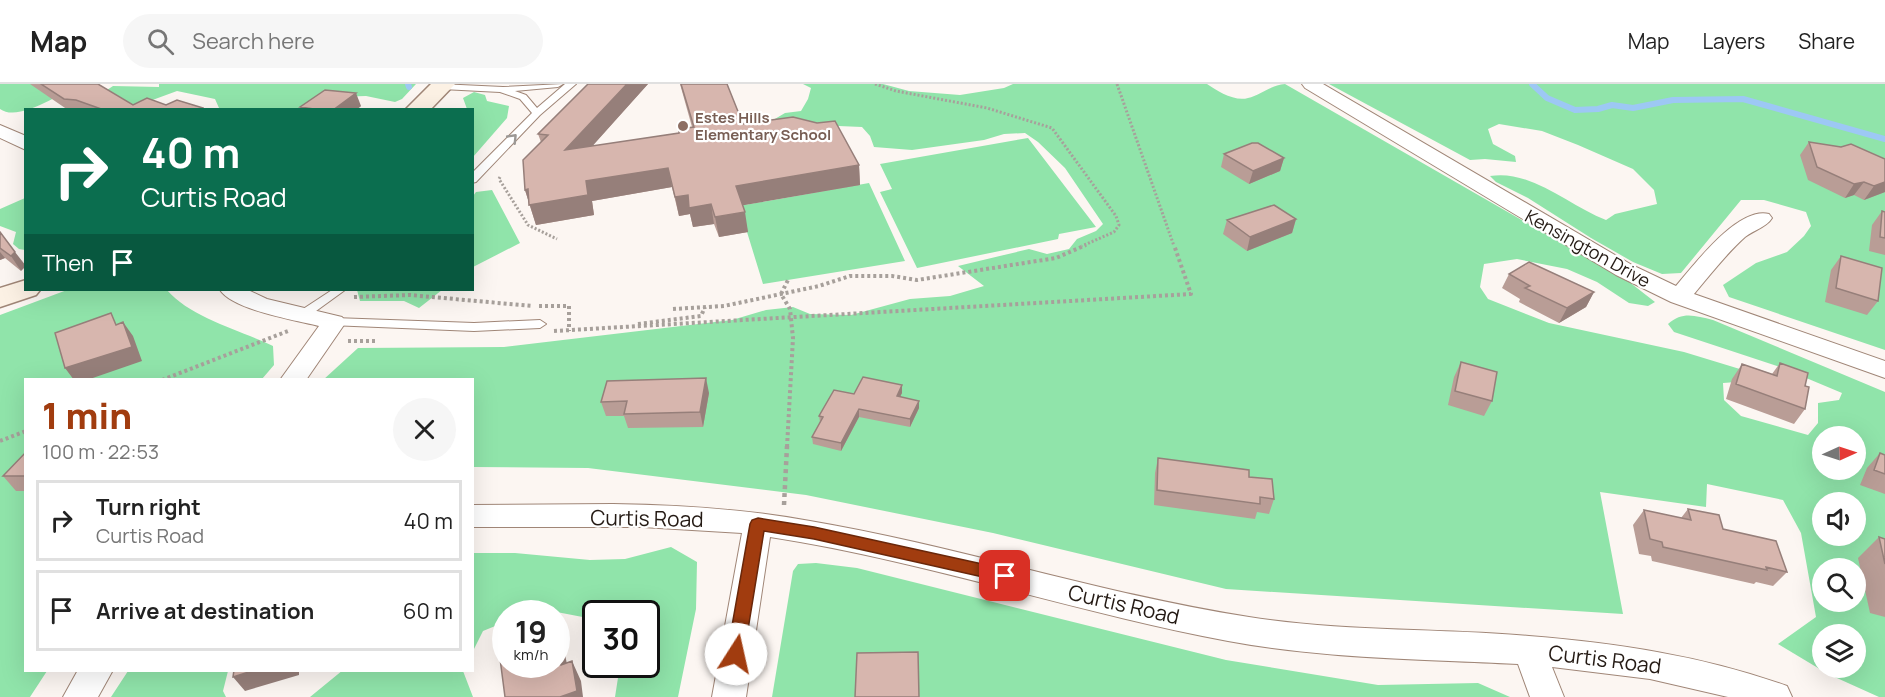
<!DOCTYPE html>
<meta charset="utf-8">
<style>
:root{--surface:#fff;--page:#f6f6f6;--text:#222;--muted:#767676;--line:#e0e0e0;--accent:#a13c0f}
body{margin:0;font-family:Manrope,sans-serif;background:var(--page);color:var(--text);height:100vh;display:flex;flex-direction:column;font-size:22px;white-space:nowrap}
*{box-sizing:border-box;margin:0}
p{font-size:20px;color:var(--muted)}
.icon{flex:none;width:33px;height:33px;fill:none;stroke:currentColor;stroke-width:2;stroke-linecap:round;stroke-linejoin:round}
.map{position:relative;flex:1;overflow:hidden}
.panel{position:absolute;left:24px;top:294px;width:450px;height:294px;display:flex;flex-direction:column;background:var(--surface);border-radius:0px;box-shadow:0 6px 24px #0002}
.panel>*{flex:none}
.banner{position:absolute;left:24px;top:24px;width:450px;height:183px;border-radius:0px;box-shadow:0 6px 24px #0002;background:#0b6e4f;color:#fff;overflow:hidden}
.needle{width:39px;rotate:87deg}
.tools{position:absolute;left:1812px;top:342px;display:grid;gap:12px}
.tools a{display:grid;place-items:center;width:54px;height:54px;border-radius:50%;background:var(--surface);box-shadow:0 6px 24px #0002;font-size:30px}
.speed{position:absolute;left:492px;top:516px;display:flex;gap:12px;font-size:30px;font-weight:700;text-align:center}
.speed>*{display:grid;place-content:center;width:78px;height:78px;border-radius:50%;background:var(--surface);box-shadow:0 6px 24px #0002;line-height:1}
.speed small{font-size:15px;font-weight:400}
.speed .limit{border:3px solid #111;border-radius:9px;background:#fff;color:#111}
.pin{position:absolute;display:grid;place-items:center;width:51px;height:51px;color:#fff;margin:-26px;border-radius:12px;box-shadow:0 3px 9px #0006}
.me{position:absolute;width:66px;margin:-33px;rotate:10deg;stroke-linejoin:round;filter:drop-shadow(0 0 4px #0008)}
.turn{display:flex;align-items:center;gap:21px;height:126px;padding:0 18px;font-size:27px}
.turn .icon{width:78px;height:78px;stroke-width:2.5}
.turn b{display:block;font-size:42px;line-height:51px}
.then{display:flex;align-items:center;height:57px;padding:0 18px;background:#0003;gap:12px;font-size:22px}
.round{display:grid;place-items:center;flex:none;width:63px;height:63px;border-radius:32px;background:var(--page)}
.summary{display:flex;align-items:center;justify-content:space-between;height:102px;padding:0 18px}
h1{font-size:36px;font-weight:800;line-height:45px;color:var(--accent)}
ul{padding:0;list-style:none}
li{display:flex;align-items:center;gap:18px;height:81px;margin:0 12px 9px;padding:0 6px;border:3px solid var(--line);border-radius:0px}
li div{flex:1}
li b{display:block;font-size:22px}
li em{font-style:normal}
header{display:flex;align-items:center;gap:36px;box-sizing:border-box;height:84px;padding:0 30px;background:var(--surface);border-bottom:2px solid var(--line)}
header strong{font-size:28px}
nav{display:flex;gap:33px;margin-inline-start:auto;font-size:21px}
.search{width:420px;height:54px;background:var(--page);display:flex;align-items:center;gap:15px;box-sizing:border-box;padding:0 21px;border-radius:33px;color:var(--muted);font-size:22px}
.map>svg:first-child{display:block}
</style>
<header>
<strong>Map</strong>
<div class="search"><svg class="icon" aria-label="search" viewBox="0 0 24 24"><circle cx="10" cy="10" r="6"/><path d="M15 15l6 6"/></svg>Search here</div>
<nav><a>Map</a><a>Layers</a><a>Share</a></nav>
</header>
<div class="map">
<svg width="1885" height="613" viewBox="0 0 1885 613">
<rect width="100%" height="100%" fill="#fcf6f2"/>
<path fill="#90e4aa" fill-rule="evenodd" d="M0,0H82C62,8 19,39 0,25Z
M159,0H416L402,15L395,18L366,12L336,13L291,26L219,24L215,15L177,7L128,25L101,10L113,2L159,3Z
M803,0H883L909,7L960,11L1004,4L1013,0H1207C1217,7 1235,18 1248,14C1261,11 1271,1 1285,0L1628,197L1655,218L1648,222L1629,219L1597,198L1567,185L1517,175L1484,180L1480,203L1488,215L1549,239L1684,268L1786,299L1750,297L1723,299L1724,316L1741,332L1808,351L1818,339V319L1839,316L1842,309L1780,283L1674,248L1668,240C1683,227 1695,232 1713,236L1885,308V613H1879L1828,590L1778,560L1816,533L1801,449L1783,416L1707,400L1706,423L1600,408L1623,530L1226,505L993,449L806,411L588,384L473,383L472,296H323L358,264L504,263L732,236L766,226L793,223L810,230L851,231L910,215L950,212L984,202L958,182L1029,165L1047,170L1069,165L1077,155L1096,147L1103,140L1065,84L1038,58L1025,49L1004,50L984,56L912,66L874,63L870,52L862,43L768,39L785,29L801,27L808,15L811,4ZM1822,352H1856V386H1822ZM1822,418H1856V452H1822ZM1822,484H1856V518H1822ZM1822,550H1856V584H1822Z
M1329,0H1885V266L1729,213L1723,201L1756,179L1787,168L1804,152L1811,142L1806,128L1764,116H1741L1681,189L1662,190L1633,178L1591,154L1528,114L1496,98L1490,92C1531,85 1569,122 1606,136L1615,130L1657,120L1654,106L1633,85L1578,61L1542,47L1499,40L1488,45L1493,60L1515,72L1516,78L1485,75L1470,76Z
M474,8L485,11L487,17L509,22L507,34L473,73L472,26L467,25L463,14Z
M1028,54L1096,143L1059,150L1058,155L917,184L880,108L892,105L880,80Z
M869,99L905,177L763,200L739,122Z
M492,106L520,159L473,183V112L476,108Z
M25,114V166L19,165L13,160L16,148L0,142V125Z
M67,206H167C191,234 240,246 273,262L274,281L262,295L26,296V586L47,587L30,613H0V231Z
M357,206H442L419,224L404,217H360Z
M671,463L697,478L696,525L678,613H615L620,581L646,580V530H596L595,537L593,535L541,525L530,529L506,530L505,538L483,547L473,567V469H515L590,476L625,475Z
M816,479L857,484L1226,576L1378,601L1478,599L1510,613H772L793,487L798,480Z
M343,586L463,587L473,613H310Z
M128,587H228L223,607L226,613H111Z"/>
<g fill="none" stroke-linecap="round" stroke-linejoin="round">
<path stroke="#9dc8f4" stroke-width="6" d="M408,0L409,3
M1532,0L1547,14L1575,26L1598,25L1612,21L1633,24L1673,16L1743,15L1885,55"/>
<g stroke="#a08677" stroke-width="2">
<path id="service" d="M439,0L503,3L563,0L558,3L515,7L526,11L537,24L565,0H576L540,31L476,98L472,99V89L532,29L520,15L500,8L442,5L437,2Z
M332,206H345L305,235H297L295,232L297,229Z
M334,234L474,239L540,236L546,240L540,244L474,247L330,241L328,238L330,235Z"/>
</g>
<g stroke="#a08677" stroke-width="2">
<path id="minor" d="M1302,0H1323L1632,181L1676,202C1694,181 1738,122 1769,130L1772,134C1767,143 1754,146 1745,153C1726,170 1710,191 1694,210L1885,277V294L1671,218L1616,191L1305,4Z
M0,41L26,52V66L0,54Z
M220,206H248L267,215L342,233L346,238L306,296H280L319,242C295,236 233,226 220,206Z
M613,420C680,421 745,425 810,437C958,462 1101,510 1249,533C1341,548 1436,544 1529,552C1616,559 1704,572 1787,602L1792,613H1728L1650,595L1552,583L1564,613H1530L1518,580C1422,575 1323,575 1228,557C1074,528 925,477 770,453L746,613H712L742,449L642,443H472V421Z
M78,586H113L98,613H63Z"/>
</g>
<g stroke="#a08677" stroke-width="3">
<path id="secondary" d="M431,0H455L430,26H405Z
M26,196V206H40L36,211L0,223V204Z"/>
</g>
<path stroke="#a7a09b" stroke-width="3" stroke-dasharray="2 2" stroke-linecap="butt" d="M875,0L896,7L987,24L1052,44L1116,132L1119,141L1114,148L1082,162
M1117,0L1174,162
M500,93L499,95L528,141L557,155"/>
<path stroke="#a7a09b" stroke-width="4" stroke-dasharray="3 3" stroke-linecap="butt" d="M354,213L410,211L532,222
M539,222H569V247
M673,225L724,222L819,202L850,192H892L917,196L1056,174L1086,161
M638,240L701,232L705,223
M554,247L1191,210L1174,161
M348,257H376
M162,296L288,247
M0,357L26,347
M787,363L793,254L790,225L781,210L788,196"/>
<path stroke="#a7a09b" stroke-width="4.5" stroke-dasharray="4 4" stroke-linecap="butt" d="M784,421L787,362"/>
<use href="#service" fill="#fff" fill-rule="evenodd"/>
<use href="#minor" fill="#fff" fill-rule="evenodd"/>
<use href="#secondary" fill="#fcf1e4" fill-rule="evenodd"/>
</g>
<path fill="#b99d96" d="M30,0H98L133,21H166L204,26H68Z
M588,0H648L592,62L679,49L692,43L680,0H727L743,40L859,81L860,101L742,121L748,148L719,153L714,140L693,143L690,130L679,132L672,103L592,117L594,131L536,141L525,106L541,58L538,50Z
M361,22L356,26H302L300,23Z
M1809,58L1885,75V108L1864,116L1854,111L1845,114L1808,96L1800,71Z
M1224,70L1284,74L1280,87L1249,100L1221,83Z
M1882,127L1885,128V171L1869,167L1872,141Z
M1296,135L1292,149L1247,167L1223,150L1227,136Z
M0,148L21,187L5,174L0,176Z
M1841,172L1878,217L1867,231L1825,218L1831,186Z
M1509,190L1594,208L1586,223L1559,239L1519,218L1520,215L1502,204Z
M1461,278L1492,317L1484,332L1448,321L1454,293Z
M1780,279L1805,302V325L1794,340L1726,315L1732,295L1742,280L1772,290Z
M709,309L703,343L628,344L624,332H606L601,318Z
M902,309L900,312L919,324L910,343L859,333L841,367L813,360L812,353L820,338L819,332L854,310Z
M26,368V407H16L3,392Z
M1880,369L1885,371V410L1860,401L1867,384Z
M1158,374L1249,393L1274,415L1269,430L1257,428L1255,435L1154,421L1155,389Z
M1688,425L1723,445L1787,488L1773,502L1756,498L1754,500L1652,477L1651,472L1639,470L1633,441L1644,426L1681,434Z
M1879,453L1885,455V533L1870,529L1858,474Z"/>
<path fill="#967f7a" d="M627,0H648L571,86L565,66Z
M356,9L361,22L356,26H333Z
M1284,74L1280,87L1249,100L1253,87Z
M859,81L860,101L739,122L736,102Z
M668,84L672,103L592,117L594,131L536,141L525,106L586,97Z
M1864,98L1854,111L1845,114L1854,100Z
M1885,98V108L1864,116L1874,102Z
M688,111L711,120L714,140L693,143L690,130L679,132L675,113Z
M745,128L748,148L719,153L715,133Z
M1296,135L1292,149L1247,167L1250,153Z
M0,168L5,174L0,176Z
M15,168L26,182L21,187L11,172Z
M1594,208L1586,223L1559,239L1567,224Z
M123,238L133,252L142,277L87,296H74L65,284Z
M706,294L709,309L703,343L700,328Z
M902,301V309L897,319V312Z
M919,317V324L910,343V335Z
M859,325V333L841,367V359Z
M556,548L564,565L571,601L561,581L556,553Z
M572,577L581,597L583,613H560Z
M255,586H300L299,587V591L245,607L233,593Z"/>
<path fill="#d7b6ae" stroke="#967f7a" stroke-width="1.5" d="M41,0H98L133,21L147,14L166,21L177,16L203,24L202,26H104L76,16L64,15Z
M588,0H627L565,66L679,49V45L694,43L681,0H727L743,40L793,33L817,39L835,37L859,81L736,102L745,128L715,133L711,120L689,124L688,111L675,113L668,84L586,97L588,111L529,121L528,105L525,106L523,76L548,51L538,50Z
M325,6L356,9L333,26H321L300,23Z
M1809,58L1841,63L1851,60L1885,75V98L1874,102L1864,98L1854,100L1817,83Z
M1252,59H1258L1284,74L1253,87L1224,70Z
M1274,121L1296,135L1250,153L1227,136Z
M1882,127L1885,128V154L1880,153Z
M0,148L15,168L11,172L0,164Z
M1841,172L1882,184L1878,217L1836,204Z
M1529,178L1594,208L1567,224L1525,204L1530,202L1509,190Z
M111,229L116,241L123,238L132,263L65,284L55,249Z
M1461,278L1497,288L1492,317L1455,307Z
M1780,279L1808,289L1805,302L1809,303L1805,325L1736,300L1742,280L1777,292Z
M863,293L902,301L897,312L919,317L910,335L859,325L841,359L812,353L823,333L819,332L834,306L854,310Z
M706,294L700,328L624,330L627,317L601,318L607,297Z
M26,368V392H3Z
M1880,369L1885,371V390L1874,386Z
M1158,374L1249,386V393L1272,395L1274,415L1260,413V420L1157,406Z
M1688,425L1719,431L1723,445L1776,457L1787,488L1766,483L1767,486L1663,463L1662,458L1650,455L1644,426L1691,436Z
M1879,453L1885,455V480Z
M556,553L561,581L572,577L577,607L560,613H505L498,559L506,556V580H556Z
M918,568L919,613H855L857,569Z
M234,586H255L233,593Z"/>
<defs><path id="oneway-chevron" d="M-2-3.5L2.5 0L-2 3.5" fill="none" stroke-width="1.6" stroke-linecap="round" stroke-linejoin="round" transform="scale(1.5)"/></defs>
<use stroke="#9c9895" href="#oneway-chevron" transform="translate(513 54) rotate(-46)"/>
<path fill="#a13c0f" stroke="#69270a" stroke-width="1.5" d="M758,434L814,443L1005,485L1010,487L1013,492L1010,497L1005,498L814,455L764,447L744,570L742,575L736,577L730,575L727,570L750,440L752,436Z"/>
<circle fill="#8d6e63" stroke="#fff" stroke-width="2" cx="683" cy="42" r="6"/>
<g text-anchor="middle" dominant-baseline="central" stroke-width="4.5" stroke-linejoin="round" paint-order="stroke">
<g font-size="15" font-weight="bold" fill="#785e54" stroke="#fff" text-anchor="start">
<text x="695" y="33">Estes Hills<tspan x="695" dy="17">Elementary School</tspan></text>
</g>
<g font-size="18" fill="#241a14" stroke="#fff">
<text transform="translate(1588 164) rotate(29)">Kensington Drive</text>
</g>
<g font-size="21" fill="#241a14" stroke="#fff">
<text transform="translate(647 434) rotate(1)">Curtis Road</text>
<text transform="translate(1124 520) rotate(13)">Curtis Road</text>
<text transform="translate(1605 575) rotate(7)">Curtis Road</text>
</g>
</g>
</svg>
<div class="tools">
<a><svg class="needle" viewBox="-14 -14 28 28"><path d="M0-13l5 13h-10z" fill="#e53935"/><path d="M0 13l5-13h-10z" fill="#767676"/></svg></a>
<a><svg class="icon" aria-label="sound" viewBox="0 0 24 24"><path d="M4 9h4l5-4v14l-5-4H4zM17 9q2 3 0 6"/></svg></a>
<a><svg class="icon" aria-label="search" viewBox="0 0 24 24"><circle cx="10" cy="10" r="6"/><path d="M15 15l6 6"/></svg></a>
<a><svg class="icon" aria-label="layers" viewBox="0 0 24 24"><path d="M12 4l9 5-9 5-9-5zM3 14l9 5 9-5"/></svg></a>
</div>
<div class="speed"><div>19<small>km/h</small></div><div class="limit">30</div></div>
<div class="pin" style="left:1005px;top:492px;background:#d93025"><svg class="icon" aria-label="arrive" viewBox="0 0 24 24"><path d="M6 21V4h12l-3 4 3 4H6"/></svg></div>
<svg class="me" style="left:736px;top:570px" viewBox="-20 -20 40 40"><circle r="19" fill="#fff"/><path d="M0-13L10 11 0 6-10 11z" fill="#a13c0f"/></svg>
<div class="banner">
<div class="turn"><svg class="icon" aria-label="right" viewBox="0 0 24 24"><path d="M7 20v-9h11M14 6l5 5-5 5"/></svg><div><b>40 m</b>Curtis Road</div></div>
<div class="then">Then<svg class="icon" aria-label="arrive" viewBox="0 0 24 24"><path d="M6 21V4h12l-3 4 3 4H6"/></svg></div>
</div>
<section class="panel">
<div class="summary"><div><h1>1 min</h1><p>100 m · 22:53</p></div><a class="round"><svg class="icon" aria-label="close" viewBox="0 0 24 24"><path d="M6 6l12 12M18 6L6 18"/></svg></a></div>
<ul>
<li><svg class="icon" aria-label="right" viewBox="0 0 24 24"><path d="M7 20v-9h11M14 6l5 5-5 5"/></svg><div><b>Turn right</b><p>Curtis Road</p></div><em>40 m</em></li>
<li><svg class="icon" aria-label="arrive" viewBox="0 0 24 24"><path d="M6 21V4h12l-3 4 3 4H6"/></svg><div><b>Arrive at destination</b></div><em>60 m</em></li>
</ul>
</section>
</div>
